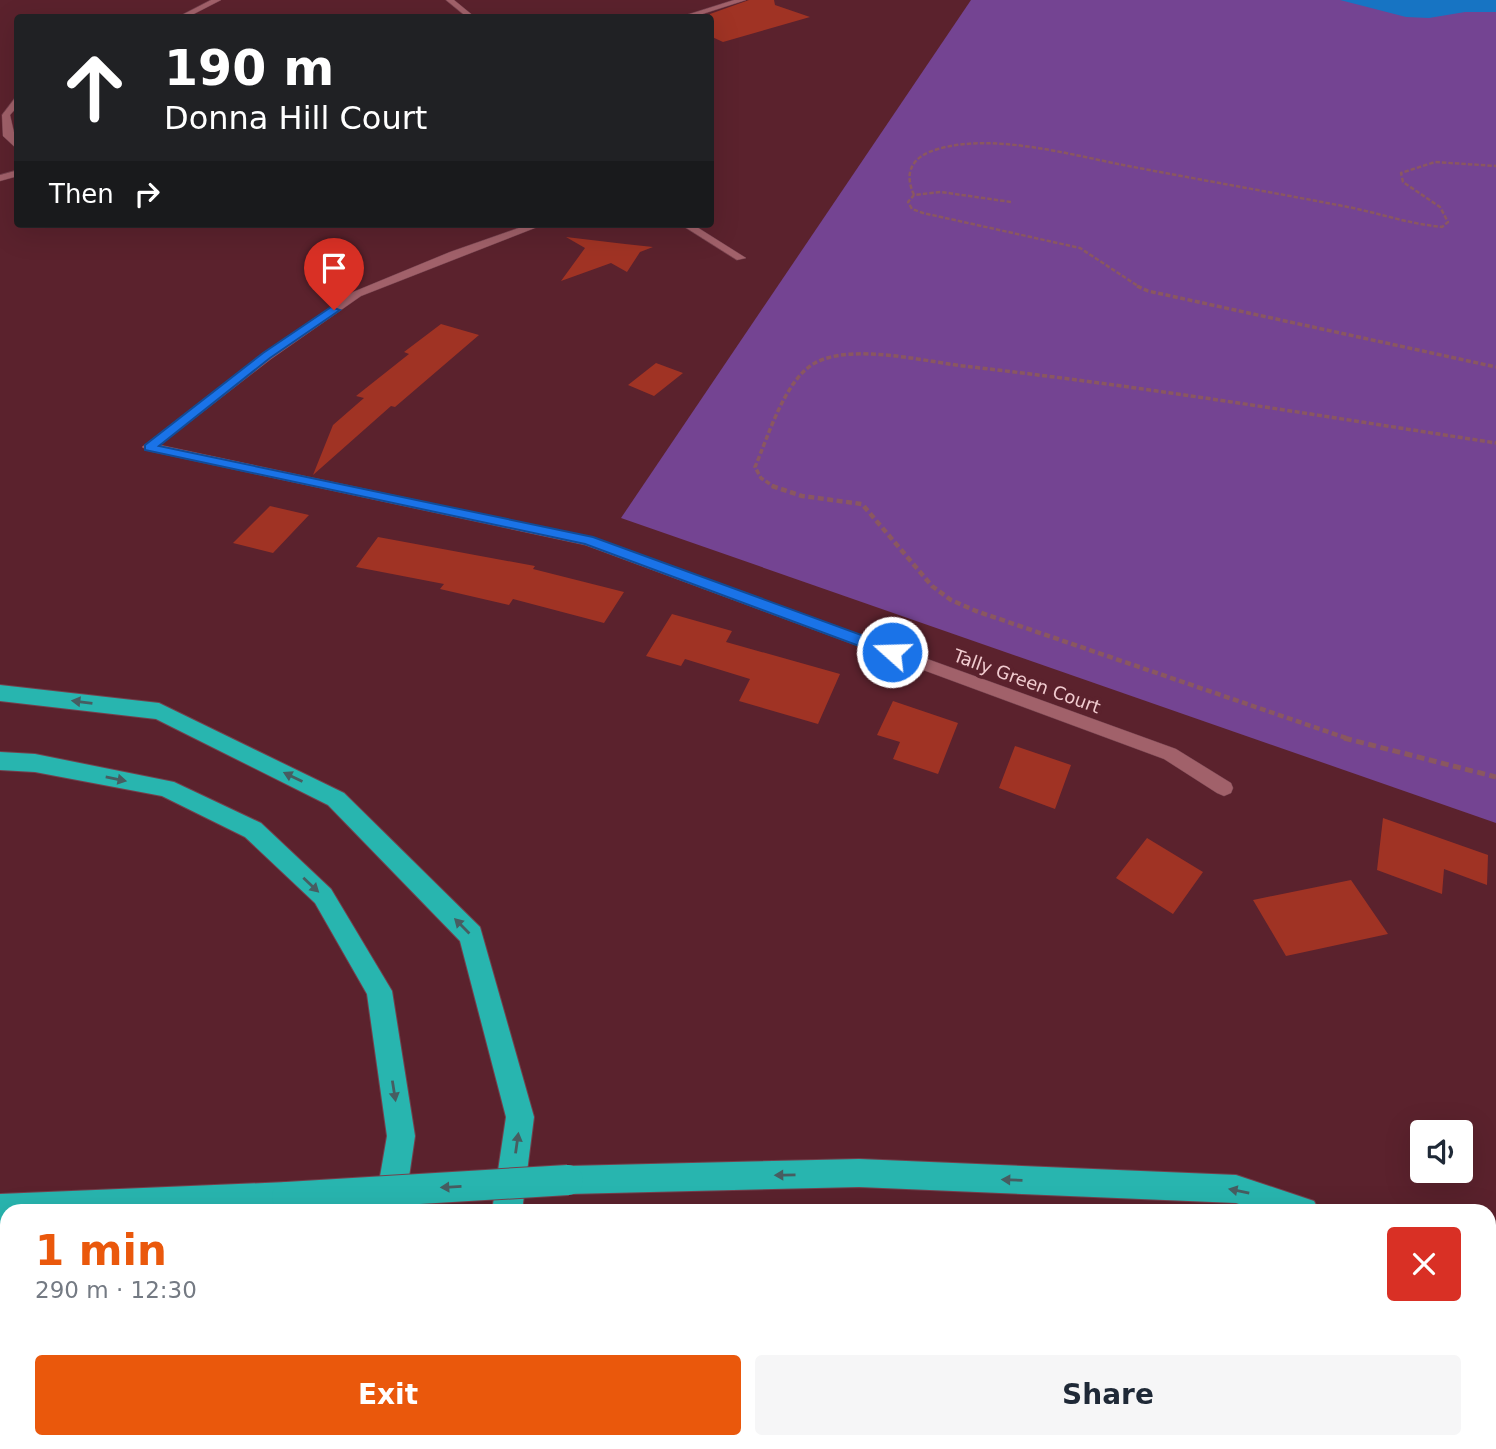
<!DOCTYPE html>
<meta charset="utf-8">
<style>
:root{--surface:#fff;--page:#f6f6f7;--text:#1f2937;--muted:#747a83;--accent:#ea580c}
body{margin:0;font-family:"DejaVu Sans",sans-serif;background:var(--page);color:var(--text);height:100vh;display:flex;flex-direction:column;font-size:26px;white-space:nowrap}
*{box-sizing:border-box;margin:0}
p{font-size:23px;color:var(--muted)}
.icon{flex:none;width:38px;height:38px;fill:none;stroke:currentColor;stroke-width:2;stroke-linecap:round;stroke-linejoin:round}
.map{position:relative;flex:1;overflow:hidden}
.side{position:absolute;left:0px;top:1204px;width:1496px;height:245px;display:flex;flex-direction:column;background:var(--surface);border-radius:21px 21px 0 0;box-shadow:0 7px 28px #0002}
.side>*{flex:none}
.guide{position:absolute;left:14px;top:14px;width:700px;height:214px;border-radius:7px;box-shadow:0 7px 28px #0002;background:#202124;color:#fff;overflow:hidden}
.controls{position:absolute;left:1410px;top:1120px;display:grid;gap:14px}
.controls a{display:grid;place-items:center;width:63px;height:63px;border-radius:7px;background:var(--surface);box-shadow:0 7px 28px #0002;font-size:35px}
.pin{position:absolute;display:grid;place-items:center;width:60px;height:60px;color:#fff;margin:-72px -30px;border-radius:50% 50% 50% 0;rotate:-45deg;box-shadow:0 0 7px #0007}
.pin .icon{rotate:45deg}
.me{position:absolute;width:77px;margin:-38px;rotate:290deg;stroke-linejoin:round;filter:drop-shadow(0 0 5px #0008)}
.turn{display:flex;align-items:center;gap:24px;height:147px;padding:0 35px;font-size:32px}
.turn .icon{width:91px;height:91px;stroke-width:2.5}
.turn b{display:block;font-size:49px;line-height:60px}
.then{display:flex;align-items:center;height:66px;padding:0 35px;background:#0003;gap:14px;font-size:26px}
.round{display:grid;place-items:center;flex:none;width:74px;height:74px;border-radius:7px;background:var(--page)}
.head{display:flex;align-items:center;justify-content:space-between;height:119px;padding:0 35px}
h1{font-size:42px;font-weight:600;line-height:52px;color:var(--accent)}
.cta{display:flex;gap:14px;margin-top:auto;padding:14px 35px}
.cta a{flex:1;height:80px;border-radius:7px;background:var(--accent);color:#fff;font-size:28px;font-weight:600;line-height:80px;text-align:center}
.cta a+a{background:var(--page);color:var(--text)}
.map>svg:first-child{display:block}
</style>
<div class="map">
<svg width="1496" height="1449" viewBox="0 0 1496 1449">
<rect width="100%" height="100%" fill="#5b222d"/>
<path fill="#744492" d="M971,0H1496V823L621,518Z"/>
<path fill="#1774c3" d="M1340,0H1496V12H1465L1429,18L1406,17Z"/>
<path fill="#a03324" d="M749,0H774L775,5L810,17L723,42L710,36V14Z
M566,237L625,244L653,247L640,252L627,272L611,263L561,281L585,248Z
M441,324L479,335L395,407L391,406L313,475L333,425L364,398L356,396L409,354L404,352Z
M656,363L683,373L654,396L628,385Z
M270,506L309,515L273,553L233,543Z
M378,537L535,566L533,569L624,592L604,623L513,599L509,605L440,589L444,584L356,567Z
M672,614L732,631L726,642L840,674L818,724L739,701L750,679L685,659L681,666L646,656Z
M893,701L958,723L938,774L893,759L900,742L877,735Z
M1015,746L1071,765L1055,809L999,788Z
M1383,818L1488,855L1487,885L1444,869L1442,894L1377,870Z
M1147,838L1203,872L1173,914L1116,878Z
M1351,880L1388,934L1286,956L1253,900Z"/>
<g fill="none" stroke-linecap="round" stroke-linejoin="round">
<g stroke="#73414d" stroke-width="1">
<path id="minor" d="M211,0H221L186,18H176Z
M446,0H454L476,18H468Z
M734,0H746L690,18H677Z
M15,98H18V106L10,115L18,150L3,136L2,115Z
M18,170V176L0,181V175Z
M530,224H545L361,296L271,359L160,445L593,538L1176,749L1231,783L1233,788L1231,793L1224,796L1217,793L1164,759L585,545L149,451L142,447L263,353L353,292L450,252Z
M680,224H692L746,258L737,260Z"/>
</g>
<g stroke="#73414d" stroke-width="2">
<path id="motorway" d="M0,685L159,703L344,793L480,927L534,1117L522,1211H492L506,1117L460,941L328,805L156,719L0,701Z
M0,752L35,754L174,782L261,823L331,889L392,991L415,1136L404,1211H374L387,1136L367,994L315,903L245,837L162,796L35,772L0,770Z
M859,1159L1236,1175L1314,1201L1319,1211H1259L1236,1203L859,1187L568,1194L558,1190L554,1180L558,1170L568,1166Z
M287,1182L297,1187L302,1197L297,1207L288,1211H7V1223L0,1224V1194Z
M1489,1230H1496V1260H1489Z
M7,1302V1334L0,1335V1303Z
M334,1442H368L367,1449H333Z
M457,1442H491V1449H457Z"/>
</g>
<path stroke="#8a5760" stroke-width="2.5" stroke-dasharray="4.5 2" stroke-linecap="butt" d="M914,195C903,171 913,156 938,149C993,133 1068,154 1123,165C1196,179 1270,192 1343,206C1376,212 1408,224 1442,227L1448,222L1440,207L1403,182L1401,173L1435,162L1496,166
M1011,202L941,192L914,195L908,202L912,209L923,213L1080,248L1141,288"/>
<path stroke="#8a5760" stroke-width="3.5" stroke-dasharray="5 2.5" stroke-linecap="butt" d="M1137,286L1148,291L1496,367
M776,488L761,478L755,467C768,437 785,379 815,363C853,342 930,363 972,367C1147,387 1322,416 1496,443"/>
<path stroke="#8a5760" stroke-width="4.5" stroke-dasharray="6 3.5" stroke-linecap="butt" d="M772,486L802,496L862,504L932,586L951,600L976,611L1349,739"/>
<path stroke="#8a5760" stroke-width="5" stroke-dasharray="8 4.5" stroke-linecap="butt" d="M1344,738L1496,777"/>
<use href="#minor" fill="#a1616a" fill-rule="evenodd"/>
<use href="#motorway" fill="#28b5af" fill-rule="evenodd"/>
<g stroke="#73414d" stroke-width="32" stroke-linecap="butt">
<path id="motorway-bridge" d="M287,1197L568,1180"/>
</g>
<use href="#motorway-bridge" stroke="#28b5af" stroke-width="30"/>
</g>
<defs><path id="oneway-solid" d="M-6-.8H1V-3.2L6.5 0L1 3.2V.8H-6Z" transform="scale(1.75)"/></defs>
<g fill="#475d61">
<use href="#oneway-solid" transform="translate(82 702) rotate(-173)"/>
<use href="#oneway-solid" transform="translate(293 777) rotate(-154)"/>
<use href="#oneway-solid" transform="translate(116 779) rotate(11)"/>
<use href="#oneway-solid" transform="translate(311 885) rotate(43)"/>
<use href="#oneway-solid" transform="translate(462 926) rotate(-135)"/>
<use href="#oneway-solid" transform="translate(394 1091) rotate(81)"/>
<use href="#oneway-solid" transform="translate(517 1143) rotate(-82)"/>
<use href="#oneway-solid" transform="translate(785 1175) rotate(179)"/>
<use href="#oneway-solid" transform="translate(1012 1180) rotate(-178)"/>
<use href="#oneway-solid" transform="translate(451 1187) rotate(177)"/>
<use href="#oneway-solid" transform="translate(1239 1191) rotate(-168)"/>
</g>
<path fill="#1a73e8" stroke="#114b97" stroke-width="2" d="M331,307L340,310L270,358L159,446L593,537L897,648L899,652L897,656H886L585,544L145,450V445L263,353Z"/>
<g text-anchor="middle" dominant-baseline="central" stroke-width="7" stroke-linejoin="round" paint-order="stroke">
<g font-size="18" fill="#f1ccd0" stroke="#5b222d">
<text transform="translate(1027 681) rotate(20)">Tally Green Court</text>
</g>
</g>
</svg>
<div class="controls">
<a><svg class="icon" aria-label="sound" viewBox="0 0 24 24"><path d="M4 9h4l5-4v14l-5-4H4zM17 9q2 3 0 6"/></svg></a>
</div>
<div class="pin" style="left:334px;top:310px;background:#d93025"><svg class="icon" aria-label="arrive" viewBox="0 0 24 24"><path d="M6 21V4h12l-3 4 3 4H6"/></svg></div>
<svg class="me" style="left:892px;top:652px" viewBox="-20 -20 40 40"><circle r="17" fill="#1a73e8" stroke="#fff" stroke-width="3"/><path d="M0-11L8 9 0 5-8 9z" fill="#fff"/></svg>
<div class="guide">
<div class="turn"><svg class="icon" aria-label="ahead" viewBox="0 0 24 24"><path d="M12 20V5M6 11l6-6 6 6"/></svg><div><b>190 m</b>Donna Hill Court</div></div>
<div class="then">Then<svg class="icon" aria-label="right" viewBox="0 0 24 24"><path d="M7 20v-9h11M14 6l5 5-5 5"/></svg></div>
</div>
<section class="side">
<div class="head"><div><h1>1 min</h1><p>290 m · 12:30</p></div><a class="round" style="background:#d93025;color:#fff"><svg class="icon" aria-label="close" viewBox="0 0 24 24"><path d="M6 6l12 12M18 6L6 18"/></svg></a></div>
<div class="cta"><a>Exit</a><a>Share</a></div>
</section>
</div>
